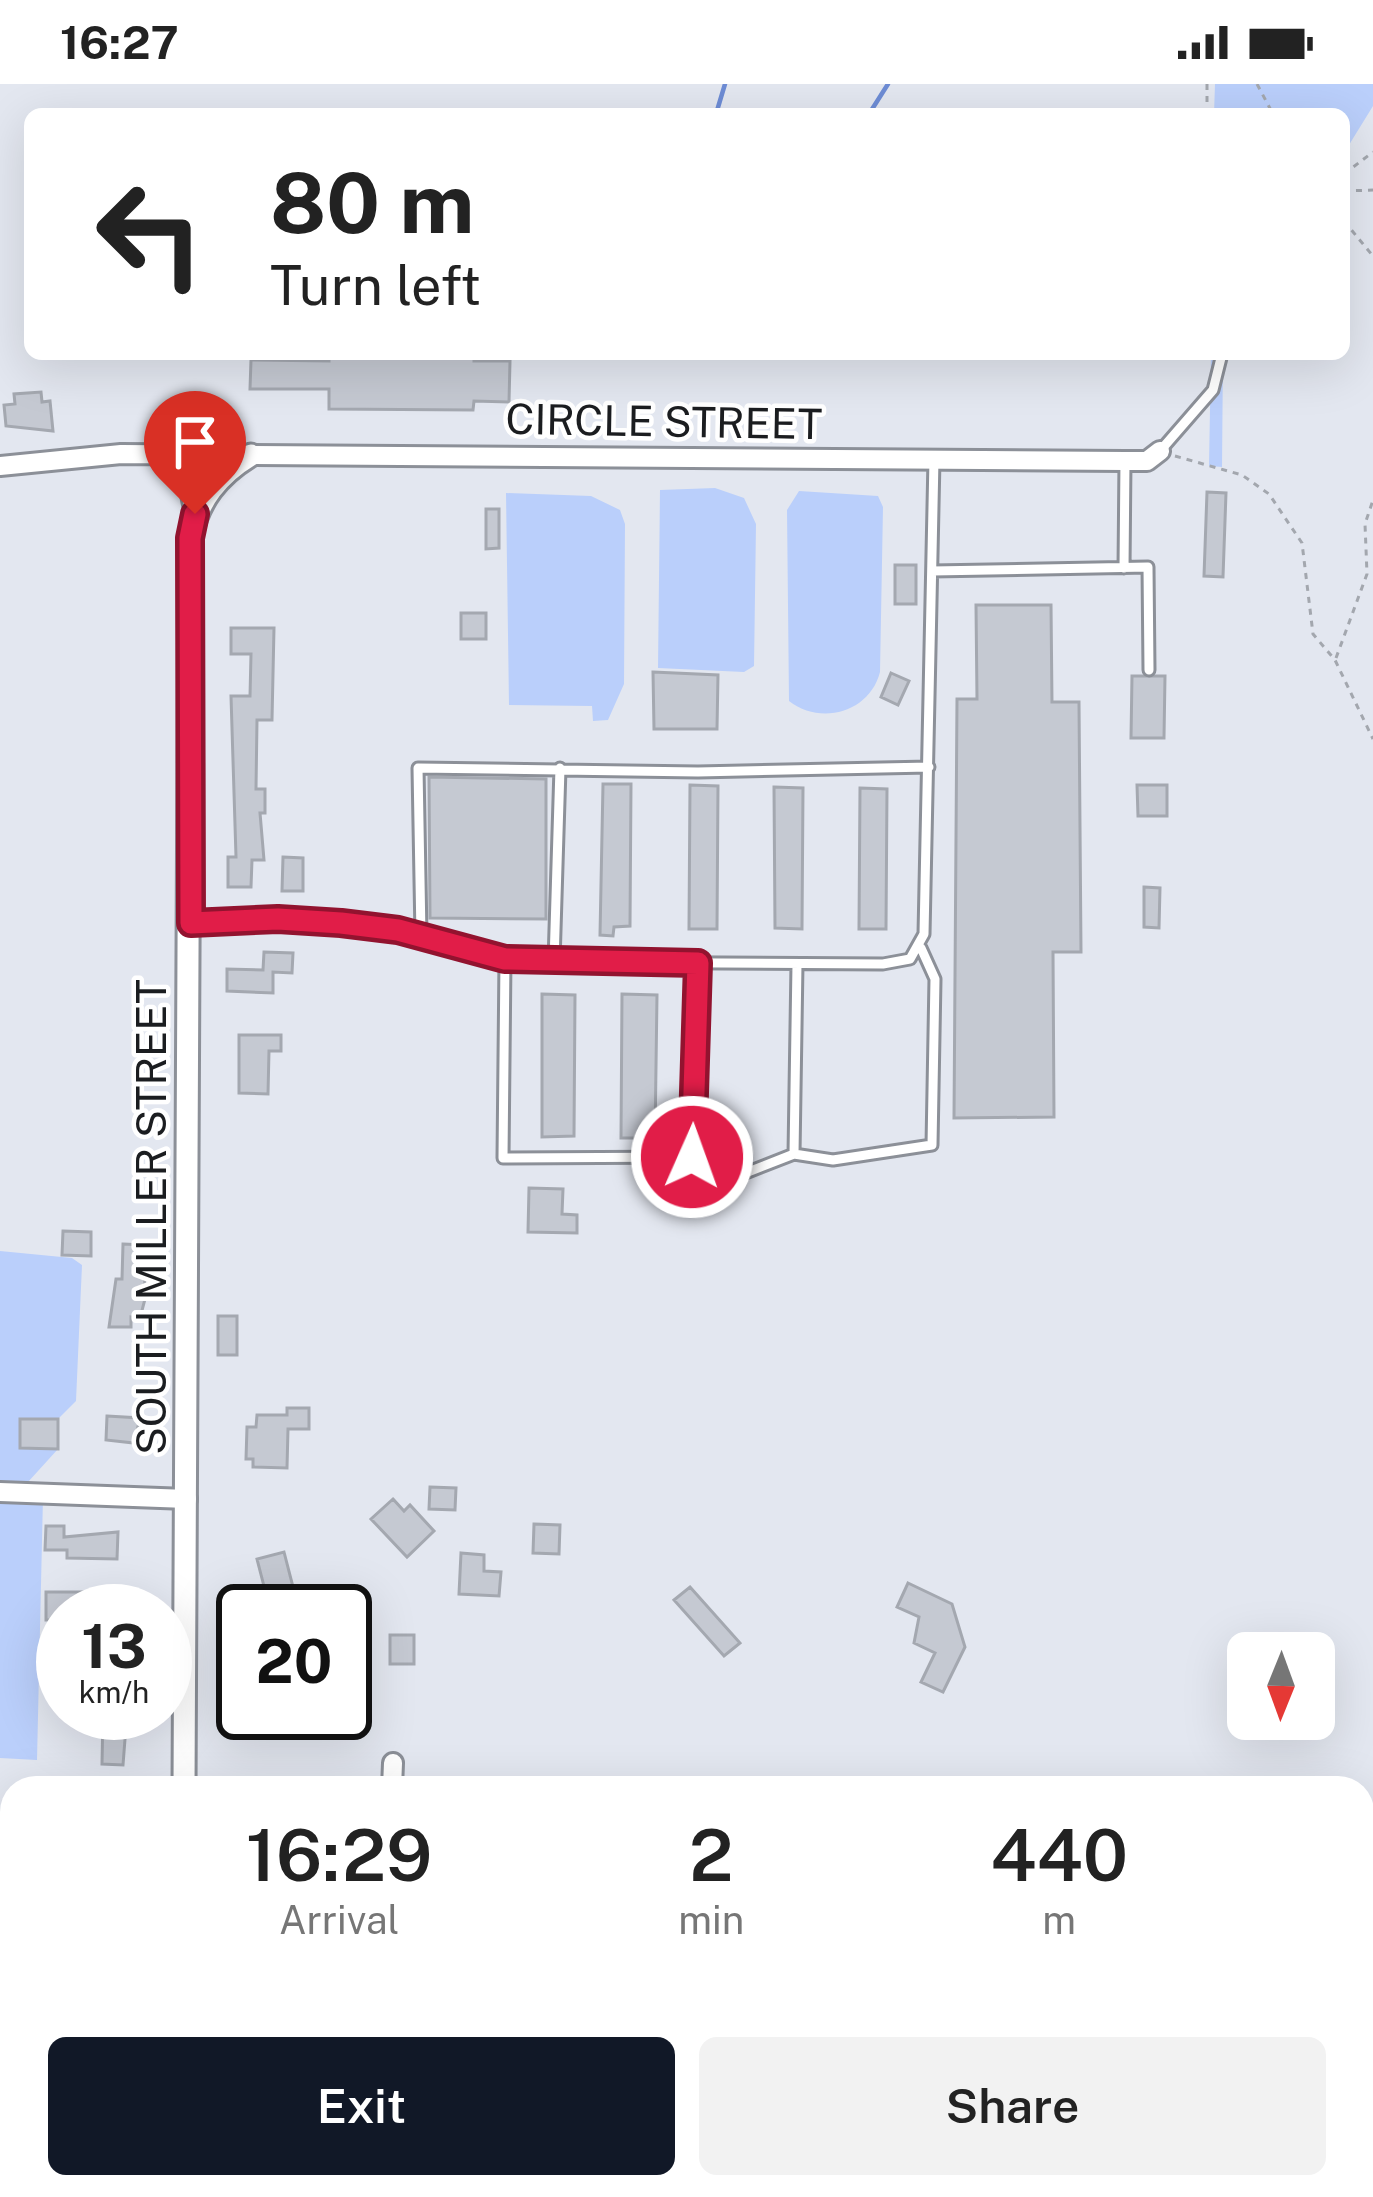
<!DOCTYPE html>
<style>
:root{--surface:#fff;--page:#f2f2f2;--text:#222;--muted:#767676;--accent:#111827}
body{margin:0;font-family:"Public Sans",sans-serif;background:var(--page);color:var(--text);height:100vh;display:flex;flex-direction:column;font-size:45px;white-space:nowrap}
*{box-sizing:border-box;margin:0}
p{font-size:39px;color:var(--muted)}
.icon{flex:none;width:66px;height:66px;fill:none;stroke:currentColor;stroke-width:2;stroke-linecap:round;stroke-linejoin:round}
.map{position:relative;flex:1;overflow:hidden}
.drawer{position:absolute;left:0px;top:1692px;width:1374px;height:423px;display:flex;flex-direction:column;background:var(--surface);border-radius:36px 36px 0 0;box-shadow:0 12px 48px #0002}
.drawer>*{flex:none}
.top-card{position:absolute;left:24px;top:24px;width:1326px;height:252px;border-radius:18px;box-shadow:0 12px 48px #0002;background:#fff;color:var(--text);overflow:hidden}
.needle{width:78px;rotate:181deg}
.fabs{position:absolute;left:1227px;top:1548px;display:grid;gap:24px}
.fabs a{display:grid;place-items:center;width:108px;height:108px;border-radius:18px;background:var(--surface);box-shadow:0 12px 48px #0002;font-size:60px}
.speed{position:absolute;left:36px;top:1500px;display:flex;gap:24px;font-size:60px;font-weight:700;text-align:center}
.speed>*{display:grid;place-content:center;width:156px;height:156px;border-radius:50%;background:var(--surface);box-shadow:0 12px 48px #0002;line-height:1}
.speed small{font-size:30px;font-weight:400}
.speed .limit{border:6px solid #111;border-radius:18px;background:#fff;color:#111}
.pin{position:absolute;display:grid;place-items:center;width:102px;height:102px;color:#fff;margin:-123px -51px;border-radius:50% 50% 50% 0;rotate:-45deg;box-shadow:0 0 12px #0007}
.pin .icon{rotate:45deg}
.me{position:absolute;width:132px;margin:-66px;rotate:2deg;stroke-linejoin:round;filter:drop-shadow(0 0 9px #0008)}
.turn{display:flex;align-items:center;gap:42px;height:252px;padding:0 48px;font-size:54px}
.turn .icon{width:156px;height:156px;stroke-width:2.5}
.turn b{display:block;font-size:84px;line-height:102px}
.eta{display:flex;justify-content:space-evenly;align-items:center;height:204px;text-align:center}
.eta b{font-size:72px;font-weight:600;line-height:84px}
.button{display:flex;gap:24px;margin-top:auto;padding:24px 48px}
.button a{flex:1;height:138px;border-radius:18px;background:var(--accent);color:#fff;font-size:48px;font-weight:600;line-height:138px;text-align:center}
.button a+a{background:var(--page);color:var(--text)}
.status{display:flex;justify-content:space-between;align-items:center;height:84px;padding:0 60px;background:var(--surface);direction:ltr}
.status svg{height:33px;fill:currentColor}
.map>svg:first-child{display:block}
</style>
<div class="status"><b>16:27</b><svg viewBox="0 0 49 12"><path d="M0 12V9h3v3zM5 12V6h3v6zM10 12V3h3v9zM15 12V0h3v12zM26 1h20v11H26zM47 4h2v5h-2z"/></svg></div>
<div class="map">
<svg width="1373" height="2113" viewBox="0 0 1373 2113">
<rect width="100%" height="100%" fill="#e3e7f0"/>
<path fill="#bacffb" d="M1215,0H1373V22L1344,69V30H1214Z
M1211,270H1223L1222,383L1209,382Z
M715,404L744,414L756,440L754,582L744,588L658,584L660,406Z
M799,407L878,412L883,423L880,588C870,628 821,642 789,617L787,426Z
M506,409L591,412L620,426L625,440L624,600L608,636L593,637L592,622L509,621Z
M0,1167L72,1174L82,1181L76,1317L58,1335V1365L28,1398L0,1399Z
M0,1412L43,1413L37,1676L0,1674Z"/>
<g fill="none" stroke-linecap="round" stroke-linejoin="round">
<path stroke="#6d8cd5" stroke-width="4.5" d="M716,30L725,0
M869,30L888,0"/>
</g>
<path fill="#c5c9d2" stroke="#a4a8b0" stroke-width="3" d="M329,270H474V277H510L509,318L474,317L473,326L329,325V305H250L251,276L329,277Z
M41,308L42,318L50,317L53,347L6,342L4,321L15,320L14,310Z
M1207,408L1226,409L1223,493L1204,492Z
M486,425H499V464L486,465Z
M895,481H916V520H895Z
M976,521H1051L1052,618H1079L1081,868H1053L1054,1033L954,1034L957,615H977Z
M461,529H486V555H461Z
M231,544H274L272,636H257L256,705H265V729H260L264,776H252L251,803H228V773H236L231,612H250L251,570H231Z
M653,588L718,591L717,645H654Z
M891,589L909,597L898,621L881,613Z
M1132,592H1165L1164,654H1131Z
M429,693L546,695V835L430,834Z
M603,700H631L630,842L614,843L613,852L600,851Z
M690,701L718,702L717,845H689Z
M1137,701H1167V732H1138Z
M774,703L803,704L802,845L775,844Z
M860,704L887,705L886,845H859Z
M283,773L303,774V807H282Z
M1144,803L1160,804L1159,844L1144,843Z
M264,868L293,869L292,889L273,888V909L227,907V885L263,886Z
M542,910L575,911L574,1052L542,1053Z
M622,910L657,911L655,1054H621Z
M239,951H281V967H269L268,1010L239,1009Z
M529,1104L563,1105L562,1130L577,1131V1149L528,1148Z
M63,1147L91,1148V1172L62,1171Z
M123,1160L144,1161L145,1215L140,1234L131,1233V1243H109L116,1195H122Z
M218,1232H237V1271H218Z
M287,1324H309V1345H288L287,1384L253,1383V1375H246L247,1343H256L257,1331H287Z
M107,1332L140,1334L134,1359L106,1356Z
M20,1335H58V1365L20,1364Z
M430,1403L456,1404L455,1426L429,1425Z
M393,1415L404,1427L410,1421L434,1447L407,1473L371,1435Z
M534,1440L560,1441L559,1470L533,1469Z
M46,1442H64V1453L118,1448L117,1475L67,1474V1466H45Z
M284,1468L293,1503L266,1510L257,1475Z
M461,1469L484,1471V1487L501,1488L499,1512L459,1510Z
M908,1499L952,1520L965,1563L943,1608L921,1598L935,1569L914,1559L919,1533L897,1523Z
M690,1503L740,1559L724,1572L674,1516Z
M46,1508H85V1527H63V1536H46Z
M390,1551H414V1580H390Z
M103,1629H127L123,1681L102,1680Z"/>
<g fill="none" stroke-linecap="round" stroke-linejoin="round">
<g stroke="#8c9098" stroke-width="15">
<path id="service" d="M1160,367L1213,306L1222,270
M1124,484L1125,377
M932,487L1148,483L1149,586
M191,839C260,835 329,833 398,846C451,856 499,874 554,878L883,880L910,875L924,850L934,375
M421,852L418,684L698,688L929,683
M505,875L503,1074L692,1073L698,879
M554,878L560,684
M794,1070L797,880
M660,1074L679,1090L720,1099L794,1070L833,1076L932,1061L935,895L921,864
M1362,1924L1364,1923
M1362,1991L1373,1989
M680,2113V2103
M932,2113V2103
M1180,2113V2103"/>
</g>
<g stroke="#8c9098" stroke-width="24">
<path id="minor" d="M163,370L188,396L195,430
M0,382L121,370L1125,377H1147L1160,367
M0,1408L187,1415
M392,1704L393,1679
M1285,2103L1287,2113
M586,2113V2103
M799,2113V2103
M1055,2113V2103"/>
</g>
<g stroke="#8c9098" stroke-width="27">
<path id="tertiary" d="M184,1704L190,454C198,416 218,391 251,371
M179,2113V2103"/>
</g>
<path stroke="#a3a7ae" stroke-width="3" stroke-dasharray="6 6" stroke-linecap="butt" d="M1207,0V30
M1257,0L1273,30
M1344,90L1373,68
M1344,107L1373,106
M1344,137L1373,172
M1175,372L1242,391L1269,410L1302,459L1313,550L1335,576L1373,655
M1336,574L1367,490L1365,440L1373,416"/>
<use href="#service" stroke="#fff" stroke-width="9"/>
<use href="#minor" stroke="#fff" stroke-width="18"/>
<use href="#tertiary" stroke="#fff" stroke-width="21"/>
</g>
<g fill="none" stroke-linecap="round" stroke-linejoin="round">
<g stroke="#92132f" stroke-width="30">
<path id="route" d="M195,430L190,454L191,839L278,835L341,839L398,846L505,875L698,879L692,1073"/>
</g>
<use href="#route" stroke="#e11d48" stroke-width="21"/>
</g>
<g text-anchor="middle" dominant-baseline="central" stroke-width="9" stroke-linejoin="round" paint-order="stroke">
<g font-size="42" fill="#1b1d20" stroke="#fff">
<text transform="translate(664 337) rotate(1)">CIRCLE STREET</text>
<text transform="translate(150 1133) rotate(-90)">SOUTH MILLER STREET</text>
</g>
</g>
</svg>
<div class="fabs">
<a><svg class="needle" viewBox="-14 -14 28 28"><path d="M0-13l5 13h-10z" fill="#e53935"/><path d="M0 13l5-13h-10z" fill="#767676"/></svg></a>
</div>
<div class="speed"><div>13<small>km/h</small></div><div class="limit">20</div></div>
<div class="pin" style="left:195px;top:430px;background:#d93025"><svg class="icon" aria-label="arrive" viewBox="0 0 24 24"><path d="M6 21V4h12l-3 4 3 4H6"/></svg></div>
<svg class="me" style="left:692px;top:1073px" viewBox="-20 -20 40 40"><circle r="17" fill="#e11d48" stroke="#fff" stroke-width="3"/><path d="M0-11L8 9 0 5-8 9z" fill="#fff"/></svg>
<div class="top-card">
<div class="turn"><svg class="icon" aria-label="left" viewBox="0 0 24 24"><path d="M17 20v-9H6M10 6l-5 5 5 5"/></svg><div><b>80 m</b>Turn left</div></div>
</div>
<section class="drawer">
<div class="eta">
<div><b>16:29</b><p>Arrival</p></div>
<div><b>2</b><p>min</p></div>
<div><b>440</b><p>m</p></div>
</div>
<div class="button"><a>Exit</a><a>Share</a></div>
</section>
</div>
